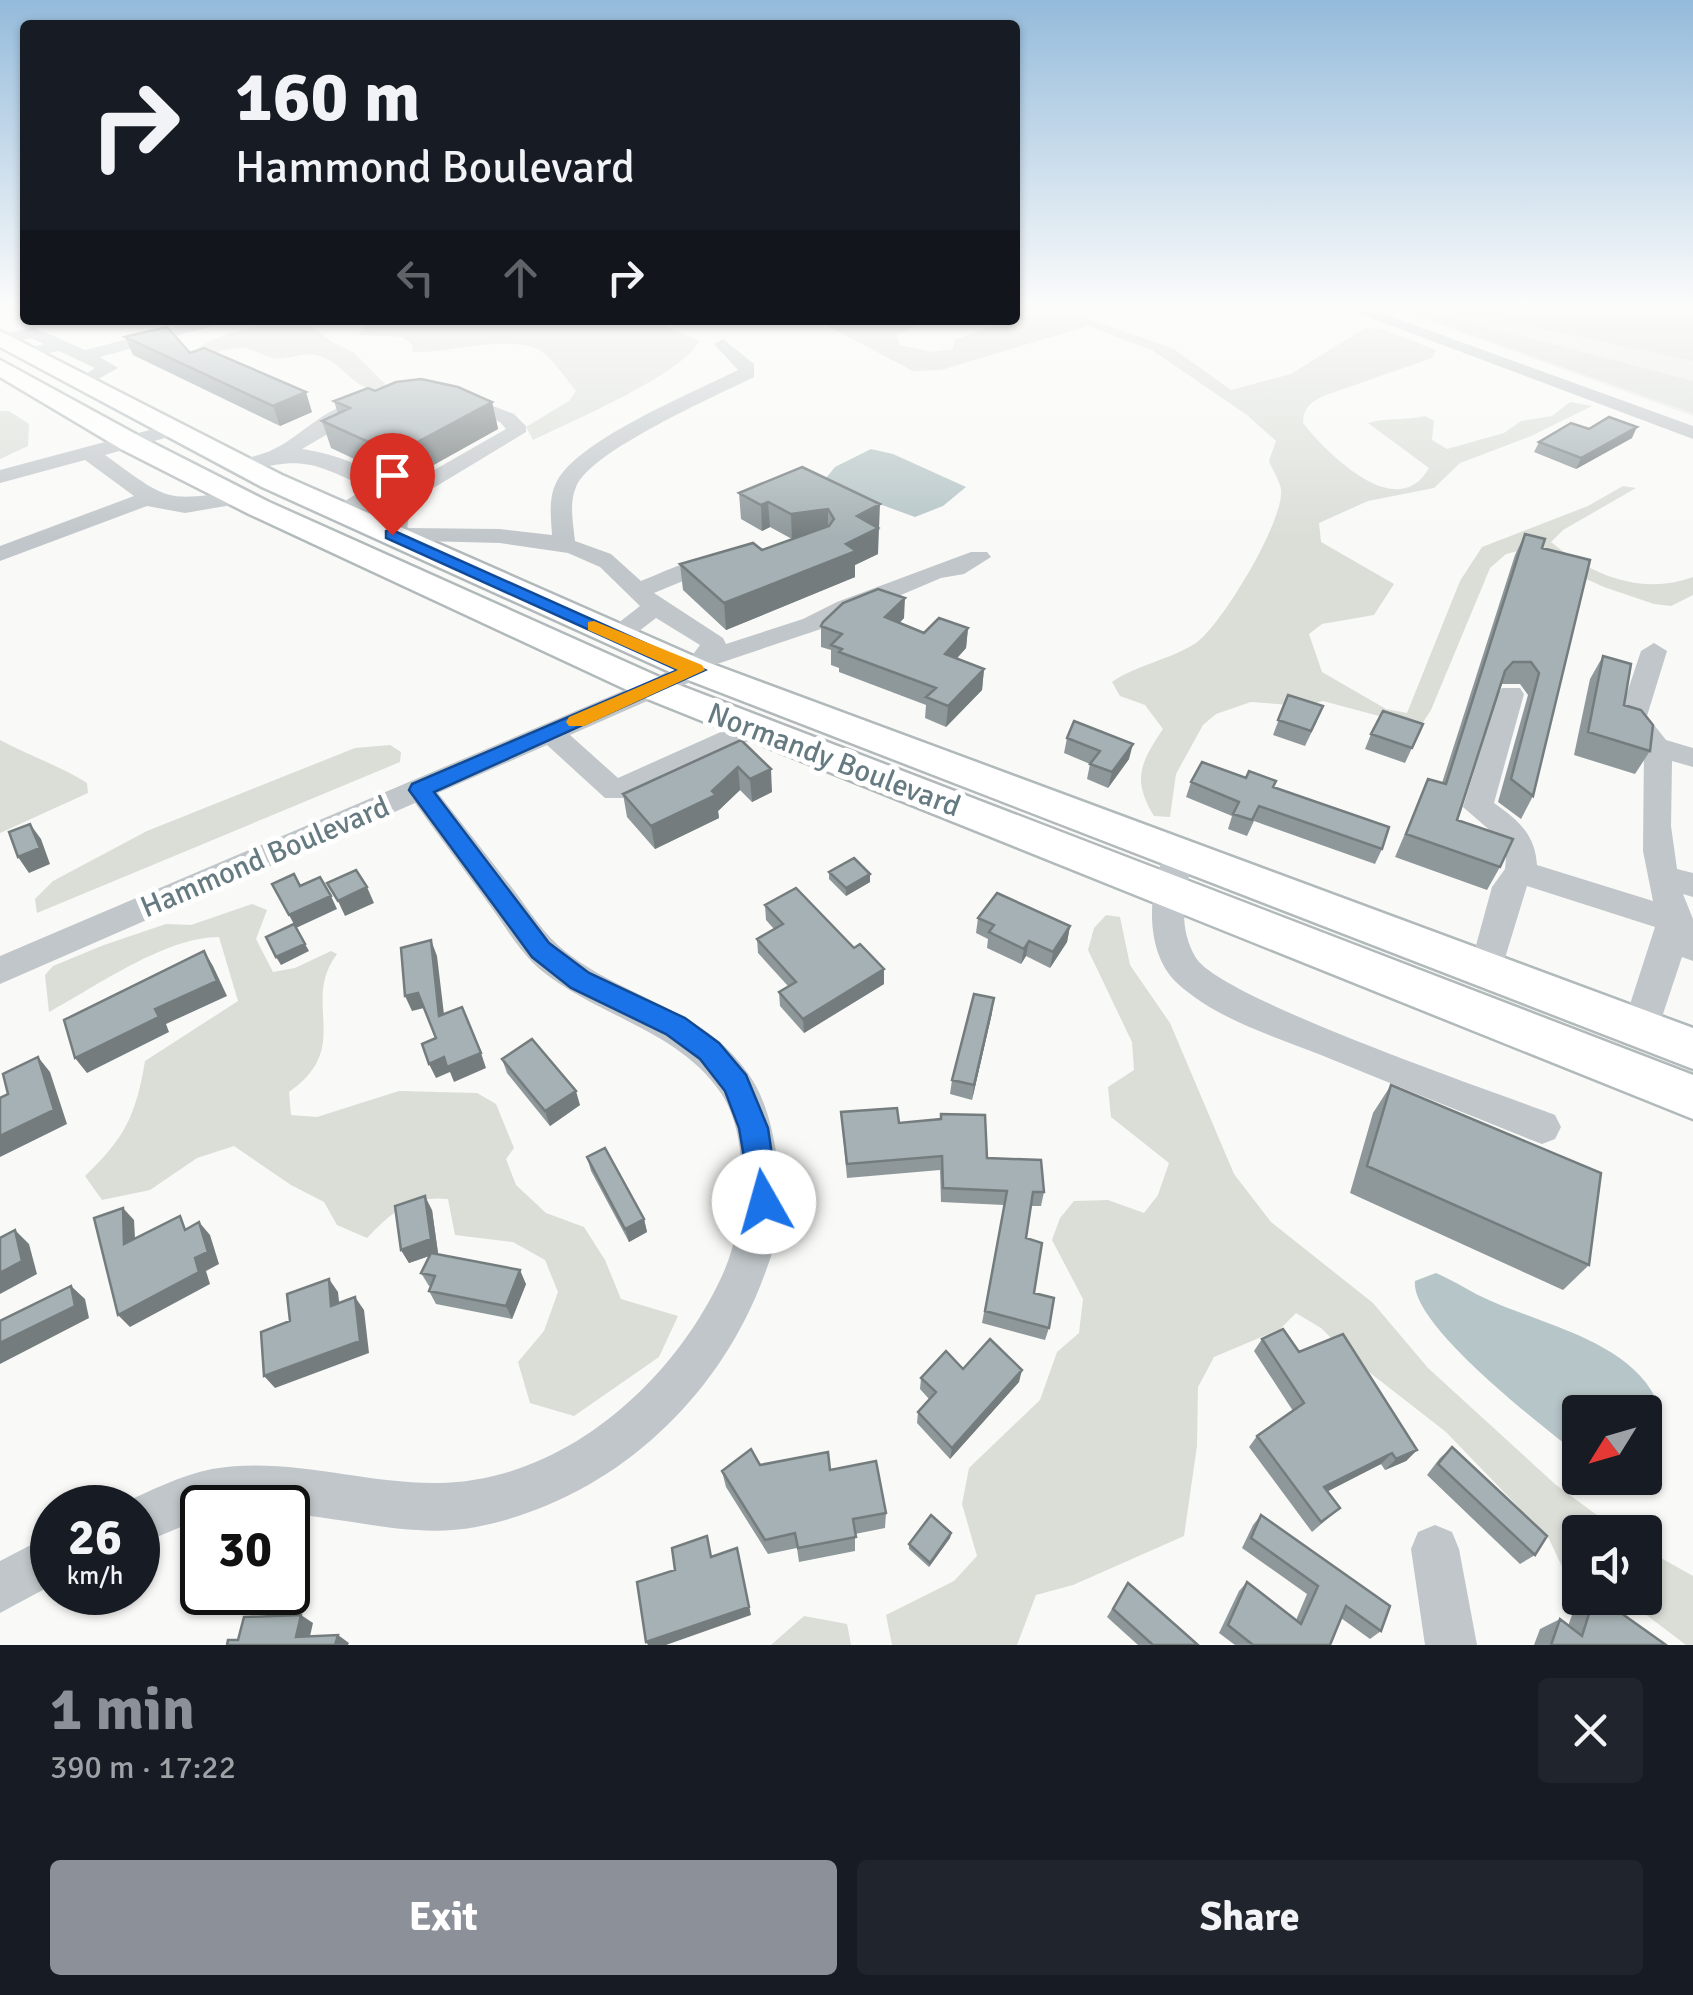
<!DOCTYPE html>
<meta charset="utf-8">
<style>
:root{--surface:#171b24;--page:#20242c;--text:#f1f3f6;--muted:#9ea1a6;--accent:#8c9099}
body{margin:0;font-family:Signika,sans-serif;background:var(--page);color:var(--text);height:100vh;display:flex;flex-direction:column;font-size:38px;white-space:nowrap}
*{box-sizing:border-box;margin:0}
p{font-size:32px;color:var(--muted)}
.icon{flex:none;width:55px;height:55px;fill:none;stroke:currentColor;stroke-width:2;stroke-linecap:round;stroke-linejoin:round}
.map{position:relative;height:1645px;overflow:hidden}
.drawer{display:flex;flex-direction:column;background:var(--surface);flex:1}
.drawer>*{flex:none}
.guide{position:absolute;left:20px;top:20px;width:1000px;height:305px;border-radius:10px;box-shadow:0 2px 8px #0004;background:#171b24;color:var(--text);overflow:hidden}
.needle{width:65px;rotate:233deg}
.tools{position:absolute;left:1562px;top:1395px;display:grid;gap:20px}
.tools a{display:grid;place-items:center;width:100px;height:100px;border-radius:10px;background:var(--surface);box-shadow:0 2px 8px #0004;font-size:50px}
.speed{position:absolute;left:30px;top:1485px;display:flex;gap:20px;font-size:50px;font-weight:700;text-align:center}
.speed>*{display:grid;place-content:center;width:130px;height:130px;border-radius:50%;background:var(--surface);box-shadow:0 2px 8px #0004;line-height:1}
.speed small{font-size:25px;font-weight:400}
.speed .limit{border:5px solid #111;border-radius:15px;background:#fff;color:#111}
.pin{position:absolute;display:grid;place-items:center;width:85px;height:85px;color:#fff;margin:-102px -42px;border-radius:50% 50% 50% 0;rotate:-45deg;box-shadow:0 0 10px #0007}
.pin .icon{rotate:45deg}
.me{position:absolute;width:110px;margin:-55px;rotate:353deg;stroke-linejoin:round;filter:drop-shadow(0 0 8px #0008)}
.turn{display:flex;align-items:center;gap:35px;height:210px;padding:0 50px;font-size:45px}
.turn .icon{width:130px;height:130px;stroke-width:2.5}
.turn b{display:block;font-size:70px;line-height:85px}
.lanes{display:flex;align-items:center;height:95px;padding:0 50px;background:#0003;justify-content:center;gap:50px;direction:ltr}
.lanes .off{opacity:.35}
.round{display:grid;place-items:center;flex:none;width:105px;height:105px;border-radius:10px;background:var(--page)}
.head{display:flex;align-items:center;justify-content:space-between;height:170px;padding:0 50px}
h1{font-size:60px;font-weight:700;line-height:75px;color:var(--accent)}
.cta{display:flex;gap:20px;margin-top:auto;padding:20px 50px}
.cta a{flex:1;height:115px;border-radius:10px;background:var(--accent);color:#fff;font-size:40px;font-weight:700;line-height:115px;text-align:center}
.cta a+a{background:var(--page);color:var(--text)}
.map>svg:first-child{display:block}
</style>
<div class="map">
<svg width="1693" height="1645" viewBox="0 0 1693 1645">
<rect width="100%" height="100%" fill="#f9f9f7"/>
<path fill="#e7e9e8" d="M1392,308H1693V416Z"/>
<path fill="#daded7" d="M1059,308L1174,349L1231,390L1291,374L1365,328L1382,329L1436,350L1432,358L1323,396C1311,402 1303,408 1303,423C1326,452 1397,525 1429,468L1368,423C1387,417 1405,421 1425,416L1434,421L1432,440L1447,449L1504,433L1521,421L1552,416L1570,402L1592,406L1531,436L1460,463L1434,488L1368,501L1319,523L1321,542L1394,584L1374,615L1322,624L1309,634L1322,672L1386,709L1407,713L1460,581L1482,547L1588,506L1623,486L1636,488L1563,530L1551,542C1591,575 1642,596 1693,577V595L1671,606L1654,604L1604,587L1522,550L1506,554L1490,568L1431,710L1420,727L1323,701L1304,706L1251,702L1216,714L1203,725L1176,774L1170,817L1154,816C1132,780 1140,763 1163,729L1145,705L1120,696L1112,682C1138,664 1170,660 1196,643C1221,626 1285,520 1281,489C1280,481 1272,469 1269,461L1276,441L1247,415L1152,350L1088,326L941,370L913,371L816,320H929L897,335L900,345L931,352L953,349L954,340L1018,316Z
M1396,308H1414L1693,381V413Z
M1445,308H1693V361Z
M303,320L332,342L354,353L389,388C358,399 347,365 320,356C304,350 289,361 273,358C263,357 255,349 243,348C227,348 211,356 195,351C212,333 278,320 303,320Z
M377,320H652L699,341C685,373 568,423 533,440L526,427L569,401L576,391C566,379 557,365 545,354C518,331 448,354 412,352L413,346L403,337L358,335L366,324Z
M0,411H9L29,424L28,446L0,459Z
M0,740C29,756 59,765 87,783L88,793L0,833Z
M390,745L401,752L400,762L37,913L35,899L53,881L147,831L355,748Z
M252,904L267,910L256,939L273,972L295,968L331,951L337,954C300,1003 354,1047 289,1092L291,1115L317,1117L399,1091L477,1093L496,1104L514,1148L506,1159L516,1185L546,1213L584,1227L605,1260L621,1299L678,1316L659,1357L574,1416L530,1403L518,1362L544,1331L558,1292L545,1260L513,1242L455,1235L448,1199C411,1195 391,1213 367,1238L337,1225L324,1202L291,1185L234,1146L197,1158L150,1190L102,1200L85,1176C125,1138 136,1115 145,1061L238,1001L219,937C165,937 97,986 49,1012L45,975L53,966L104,945L166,924L191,925Z
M1106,915L1120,917L1130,965L1170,1023L1234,1174L1271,1222L1373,1303L1428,1368L1556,1485L1620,1532H1580V1582L1566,1575L1549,1539L1446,1432L1351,1358L1321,1328L1296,1313L1280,1329L1214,1357L1198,1387L1197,1446L1184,1536L1073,1585L1036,1595L1017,1645H892L886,1615L954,1581L977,1556L962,1504L969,1468L1040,1400L1057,1352L1079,1333L1083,1299L1052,1240L1060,1218L1074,1201L1108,1200L1144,1213L1158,1195L1169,1163L1111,1117L1108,1087L1134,1070L1132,1042L1088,950L1094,928Z
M1645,1549L1693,1576V1645H1686L1640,1610L1609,1598H1645Z
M804,1616L847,1624L851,1645H771Z"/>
<path fill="#b6c5c7" d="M871,449L893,454L966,487L943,506L915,517L849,493L826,478L835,467Z
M1436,1273C1455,1281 1472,1293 1491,1301C1541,1323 1621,1341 1651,1390C1660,1404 1658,1428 1658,1443C1658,1463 1657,1479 1646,1495H1632L1608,1478H1645V1412H1580V1456C1544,1427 1410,1325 1415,1281Z"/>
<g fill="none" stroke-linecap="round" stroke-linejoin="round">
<g stroke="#b2b9bb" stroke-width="5">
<path id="major" d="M0,331L282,475L707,662L1693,1028V1069L683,678L262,487L0,347Z
M0,360L141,437L269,502L666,680L1693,1075V1119L640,696L249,514L121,449L0,377Z"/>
</g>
<path fill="#c0c6c9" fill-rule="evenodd" d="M1344,308H1367L1693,426V439Z
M204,320H234L100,357L118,368L82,388L73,382L95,368L59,351L24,358V350L44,344L31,338L0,345V335L33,327L85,350Z
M723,339L754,364V377C716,396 590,451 576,487C569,503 573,523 575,541L611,554L641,581C667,571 701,552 728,559L732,564L728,569L695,576L654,593L723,638L726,644L803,619L837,602L971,552H987L991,557L964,574L941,578L821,629L711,666L704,676L570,735L618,778L743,722H763L767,728L763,734L625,798H605L547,745L438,793C463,825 488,857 513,889C529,910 544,935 566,952C623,997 703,1009 747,1072C765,1096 772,1127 777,1157C779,1171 784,1187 783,1202C781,1231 770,1261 759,1289C710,1409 604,1502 476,1527C413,1539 350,1518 288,1514V1508H202V1518L138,1545V1508H120L121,1504C150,1491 181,1475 212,1469C288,1456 362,1484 438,1483C564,1482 677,1380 725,1269C745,1222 751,1138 721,1093C678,1030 599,1017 542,971C521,954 507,929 491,907C466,872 440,838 415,803L0,984V956L686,664L700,645L656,618L626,641H608L604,636L608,631L640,606L600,567L568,553L500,543L384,540L381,535L388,520L390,501L386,499L341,518L330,511L359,492L356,483C308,459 294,459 243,472L233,466L236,462C248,457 263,455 274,449C302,436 334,397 367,403V411L302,449C326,453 368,462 379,486L401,489L506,429L500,422L452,403L449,399L459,393L514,414L526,426V432L412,501L407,528L500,529L552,535C551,517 548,498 557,481C581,438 693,393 738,370L714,344Z
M172,424L179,426V434L105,455C168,500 163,503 241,490L252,497L249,502L185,513L147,506L0,561V546L134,496L85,460L0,483V470Z
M1654,643L1667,651L1647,716L1666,740L1693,748V767L1672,761L1671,826L1677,869L1693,873V897L1683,894L1693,919V961L1682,957L1658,1029L1652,1039L1640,1044L1628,1039L1622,1029L1655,927L1527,886L1498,981L1486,984L1474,981L1469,971L1492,887L1505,869L1506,858L1501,840L1463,807L1498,694L1502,688H1520L1524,694L1494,803C1518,820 1535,834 1537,865L1653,901L1643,851L1644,748L1619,717L1641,651Z
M1180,843L1191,846L1195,854C1185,889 1176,925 1196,958C1222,999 1495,1092 1555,1115L1561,1127L1555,1139L1542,1144L1529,1139C1459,1111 1390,1083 1321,1055C1273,1036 1216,1019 1177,983C1143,951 1147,884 1169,846Z
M1435,1525L1452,1532L1459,1549L1477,1645H1425L1411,1549L1418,1532Z
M52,1534V1585L0,1613V1561Z"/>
<use href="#major" fill="#fff" fill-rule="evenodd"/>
</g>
<path fill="#8e989b" d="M125,337L190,353L312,412L280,426L133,355Z
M375,391L492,402L498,429L403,482L331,448L322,421L338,414L334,401Z
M1589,429L1632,438L1576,469L1534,452L1539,442Z
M802,467L880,530H878V554L855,565V577L726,630L683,590L680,564L762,550L792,539L770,527L762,531L741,519L739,493Z
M1525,534L1542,548L1590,560L1533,796L1521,819L1498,802L1528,695L1520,684H1502L1457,820L1500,867L1487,890L1395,857L1428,779L1442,783L1515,555Z
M904,618L899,623L924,633L968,628L966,648L957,658L984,669L982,690L946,727L925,718L926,705L839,672V668L831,665V650L821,647V626Z
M1603,656L1624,705L1650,751L1635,774L1574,755L1590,679Z
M1288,695L1317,721L1305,746L1273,735Z
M1423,724L1405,763L1365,749L1371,734Z
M1067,738L1129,759L1108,788L1087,779L1090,764L1064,753Z
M741,740L772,792L752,802L740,790L718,811L719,818L655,849L627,817L623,794Z
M1191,782L1274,788L1382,849L1375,864L1254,821L1247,836L1228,829L1232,816L1186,797Z
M829,872L870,882L846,896L829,879Z
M765,905L854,948L884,969V984L804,1033L780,1006L779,992L788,986L758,953L757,939L774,929L766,920Z
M978,918L1070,926L1067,942L1050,968L1026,956L1021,964L987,948L988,939L976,933Z
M992,1013L972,1100L950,1094L952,1080Z
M502,1059L580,1105L550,1126L507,1073Z
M1391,1085L1589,1265L1563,1290L1350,1193L1373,1113Z
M841,1112L899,1123L987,1158L1044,1192L1041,1206H1031L1026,1238L1034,1293L1049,1328L1045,1340L982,1323L1004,1205L941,1202L940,1170L847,1178Z
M587,1157L644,1219L647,1232L629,1242L591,1171Z
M432,1210L438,1253L436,1254L526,1284L512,1319L436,1304L429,1291L431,1286H429L421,1273L429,1256L409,1263L401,1250Z
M1262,1339L1299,1352L1417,1450L1406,1461L1385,1470L1381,1464L1327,1491L1340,1508L1312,1532L1249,1447L1257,1436L1293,1411L1254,1351Z
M963,1369L1019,1382L950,1459L917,1423L918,1412L929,1399L920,1389L921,1378Z
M1452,1447L1535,1555L1520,1564L1427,1475L1440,1458Z
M760,1465L830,1470L886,1513L885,1528L855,1534V1551L799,1562L797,1548L768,1554L726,1487L722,1471Z
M1261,1515L1381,1631L1370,1639L1341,1618L1330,1645H1235L1219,1633L1239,1591L1247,1582L1296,1620L1307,1594L1242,1548L1253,1525Z
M951,1533L950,1538L929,1567L909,1549V1544Z
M1128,1583L1198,1645H1138L1107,1617Z
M1580,1593V1598H1620L1621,1613L1666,1645H1534L1540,1629L1560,1619L1568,1626Z"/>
<path fill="#747c7e" d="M306,392L312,412L280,426L273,406Z
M492,402L498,429L403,482L395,454Z
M1637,427L1632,438L1576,469L1581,458Z
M768,502L770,527L762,531L761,505Z
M880,504L878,554L855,565V577L726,630L724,603L857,516Z
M828,509V534L792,540L791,514Z
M905,598L904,618L885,638V617Z
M968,628L966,648L943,674L945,654Z
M984,669L982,690L946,727L948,706Z
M1133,744L1129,759L1108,788L1112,772Z
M738,767L740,790L718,811L719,818L655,849L651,826L712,791Z
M771,769L772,792L752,802L750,779Z
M30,824L41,839L50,864L29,873L18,857Z
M870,874V882L846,896V888Z
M367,887L374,903L345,916L338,901Z
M331,896L337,909L296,928L289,915Z
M1070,926L1067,942L1050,968L1053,952Z
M431,940L437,956L446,1031L439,1016Z
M1029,941L1026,956L1021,964L1024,949Z
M305,944L309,951L281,965L276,957Z
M204,951L213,966L227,996L166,1024L169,1032L87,1073L75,1058L155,1009Z
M884,969V984L804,1033L803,1019Z
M418,993L424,1008L412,1011L405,996Z
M994,998L992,1013L972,1100L974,1085Z
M481,1053L486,1068L454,1082L450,1072L436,1078L429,1064L444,1057Z
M38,1057L50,1072L67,1124L0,1157V1136Z
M576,1091L580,1105L550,1126L545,1111Z
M425,1196L432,1210L438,1253L409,1263L401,1250Z
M123,1208L134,1220L136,1256L124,1244Z
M644,1219L647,1232L629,1242L625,1229Z
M199,1222L210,1235L219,1264L206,1271L210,1284L130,1327L118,1315L195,1258Z
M15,1230L29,1244L37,1274L0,1294V1273Z
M520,1270L526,1284L512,1319L506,1306Z
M329,1279L338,1292L341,1319L331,1306Z
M71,1286L85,1299L89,1318L0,1364V1343Z
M355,1297L364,1310L369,1353L275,1388L264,1376Z
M1022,1370L1019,1382L950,1459L952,1448Z
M1417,1450L1406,1461L1385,1470L1396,1459Z
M1392,1453L1381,1464L1315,1498L1324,1487Z
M951,1533L950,1538L929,1567L930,1563Z
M737,1548L751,1615L666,1645H648L646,1642Z
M301,1615L313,1623L308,1645L296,1637Z
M338,1635L349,1643L348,1645H335Z"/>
<path fill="#a5b1b4" stroke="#747c7e" stroke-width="2.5" d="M167,327L190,353L204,348L306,392L273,406L125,337Z
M421,379L458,387L492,402L395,454L322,421L350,408L334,401L368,388L375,391L396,382Z
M1609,417L1637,427L1581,458L1539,442L1571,423L1589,429Z
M802,467L880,504L857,516L878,528L846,544L856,551L724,603L680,564L753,543L762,550L829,526L834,519L828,509L791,514L768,502L761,505L739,493Z
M1525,534L1545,539L1542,548L1590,560L1533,796L1511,779L1539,673L1531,662H1513L1505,671L1457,820L1513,839L1500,867L1406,834L1428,779L1446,784Z
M878,589L905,598L885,617L924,633L939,618L968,628L945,654L984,669L948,706L926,697L936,688L839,652L842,649L831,645L842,634L821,626L823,622L843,603Z
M1603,656L1631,664L1624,705L1641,710L1653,725L1650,751L1588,732Z
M1288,695L1323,706L1311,731L1278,720Z
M1383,711L1423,724L1412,748L1371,734Z
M1074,721L1133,744L1112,772L1090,764L1100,751L1067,738Z
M741,740L771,769L750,779L738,767L712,791L716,795L651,826L623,794Z
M1202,762L1246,778L1249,771L1276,781L1273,787L1389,827L1382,849L1259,806L1252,820L1233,814L1239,802L1191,782Z
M30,824L40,848L18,857L9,832Z
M854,858L870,874L846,888L829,872Z
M356,870L367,887L338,901L327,883Z
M294,874L300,886L320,877L331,896L289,915L272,884Z
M796,888L854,948L860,944L884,969L803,1019L779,992L796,982L757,939L783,924L765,905Z
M997,893L1070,926L1053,952L1029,941L1024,949L989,932L994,925L978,918Z
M294,924L305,944L276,957L266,937Z
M431,940L439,1016L462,1007L481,1053L447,1067L444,1057L429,1064L422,1044L436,1038L418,993L405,996L401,948Z
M204,951L217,981L155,1009L159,1017L75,1058L64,1020Z
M974,994L994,998L974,1085L952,1080Z
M532,1039L576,1091L545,1111L502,1059Z
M38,1057L54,1110L0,1136V1098L8,1094L3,1074Z
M1391,1085L1601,1173L1589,1265L1367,1166Z
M897,1108L899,1123L941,1119V1114L985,1115L987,1158L1041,1160L1044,1192H1033L1026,1238L1042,1243L1034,1293L1054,1298L1049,1328L985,1311L1007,1191L943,1188L942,1156L847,1164L841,1112Z
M605,1148L644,1219L625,1229L587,1157Z
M425,1196L431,1239L401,1250L395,1206Z
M123,1208L124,1244L180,1216L185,1230L199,1222L208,1252L195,1258L199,1272L118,1315L94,1218Z
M15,1230L22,1261L0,1273V1238Z
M431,1253L520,1270L506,1306L429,1291L435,1276L421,1273Z
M329,1279L331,1306L355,1297L360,1341L264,1376L261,1332L290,1321L287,1294Z
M71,1286L75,1306L0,1343V1321Z
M1283,1329L1299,1352L1343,1334L1417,1450L1396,1459L1392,1453L1324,1487L1340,1508L1321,1522L1257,1436L1304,1403L1262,1339Z
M990,1339L1022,1370L952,1448L918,1412L936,1392L921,1378L946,1351L963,1369Z
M1452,1447L1547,1536L1535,1555L1438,1464Z
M751,1449L760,1465L828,1452L830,1470L876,1461L886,1513L853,1519L856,1537L798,1548L795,1533L765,1540L722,1471Z
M931,1515L951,1533L930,1563L909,1544Z
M1261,1515L1390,1606L1381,1631L1346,1606L1330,1645H1253L1228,1625L1247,1582L1301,1624L1318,1586L1251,1538Z
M707,1536L711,1557L737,1548L749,1607L646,1642L637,1582L675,1570L672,1548Z
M1128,1583L1198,1645H1153L1113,1609Z
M1594,1598H1620L1625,1601L1621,1613L1666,1645H1551L1560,1619L1582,1636Z
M301,1615L296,1637L338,1635L335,1645H227L228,1640H238L244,1617Z"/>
<linearGradient id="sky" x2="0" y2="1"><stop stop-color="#94bbdb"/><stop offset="0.57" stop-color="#fcfcfb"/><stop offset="1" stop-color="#fcfcfb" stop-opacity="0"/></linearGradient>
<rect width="1693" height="538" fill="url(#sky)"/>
<path fill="#1a73e8" stroke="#114b97" stroke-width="2.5" d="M392,530L705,670L434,792L549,943L589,973L685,1018L719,1043L746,1075L768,1128L779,1202L774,1211L764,1216L753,1211L739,1128L725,1091L700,1059L666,1034L571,988L532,957L409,790L412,784L678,670L386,538V531Z"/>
<path fill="#f59e0b" d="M594,621L702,665L705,670L584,726H569L566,722L569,717L678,670L588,630V622Z"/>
<g text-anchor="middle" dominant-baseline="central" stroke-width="10" stroke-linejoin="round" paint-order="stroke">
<g font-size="30" fill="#667a81" stroke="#fff">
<text transform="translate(834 760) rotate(21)">Normandy Boulevard</text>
<text transform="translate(265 857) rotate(-23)">Hammond Boulevard</text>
</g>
</g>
</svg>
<div class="tools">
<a><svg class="needle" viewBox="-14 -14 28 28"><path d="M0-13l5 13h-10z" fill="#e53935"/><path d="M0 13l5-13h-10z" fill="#9ea1a6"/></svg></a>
<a><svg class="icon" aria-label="sound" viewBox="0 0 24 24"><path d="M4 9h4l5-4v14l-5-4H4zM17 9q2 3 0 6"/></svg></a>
</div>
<div class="speed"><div>26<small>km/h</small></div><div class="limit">30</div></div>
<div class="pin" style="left:392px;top:535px;background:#d93025"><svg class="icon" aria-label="arrive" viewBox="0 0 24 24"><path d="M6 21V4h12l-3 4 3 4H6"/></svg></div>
<svg class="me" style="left:764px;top:1202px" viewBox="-20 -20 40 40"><circle r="19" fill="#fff"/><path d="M0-13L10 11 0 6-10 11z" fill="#1a73e8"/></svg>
<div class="guide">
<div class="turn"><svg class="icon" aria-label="right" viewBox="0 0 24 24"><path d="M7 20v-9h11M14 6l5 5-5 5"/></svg><div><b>160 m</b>Hammond Boulevard</div></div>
<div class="lanes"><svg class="icon off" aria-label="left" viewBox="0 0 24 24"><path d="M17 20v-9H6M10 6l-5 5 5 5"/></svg><svg class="icon off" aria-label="ahead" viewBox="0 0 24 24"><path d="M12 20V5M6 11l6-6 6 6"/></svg><svg class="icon" aria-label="right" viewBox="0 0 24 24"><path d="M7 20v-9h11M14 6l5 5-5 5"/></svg></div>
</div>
</div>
<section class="drawer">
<div class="head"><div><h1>1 min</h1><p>390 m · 17:22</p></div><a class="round"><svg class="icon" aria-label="close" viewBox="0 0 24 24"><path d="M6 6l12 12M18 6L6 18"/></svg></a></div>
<div class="cta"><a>Exit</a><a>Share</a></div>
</section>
